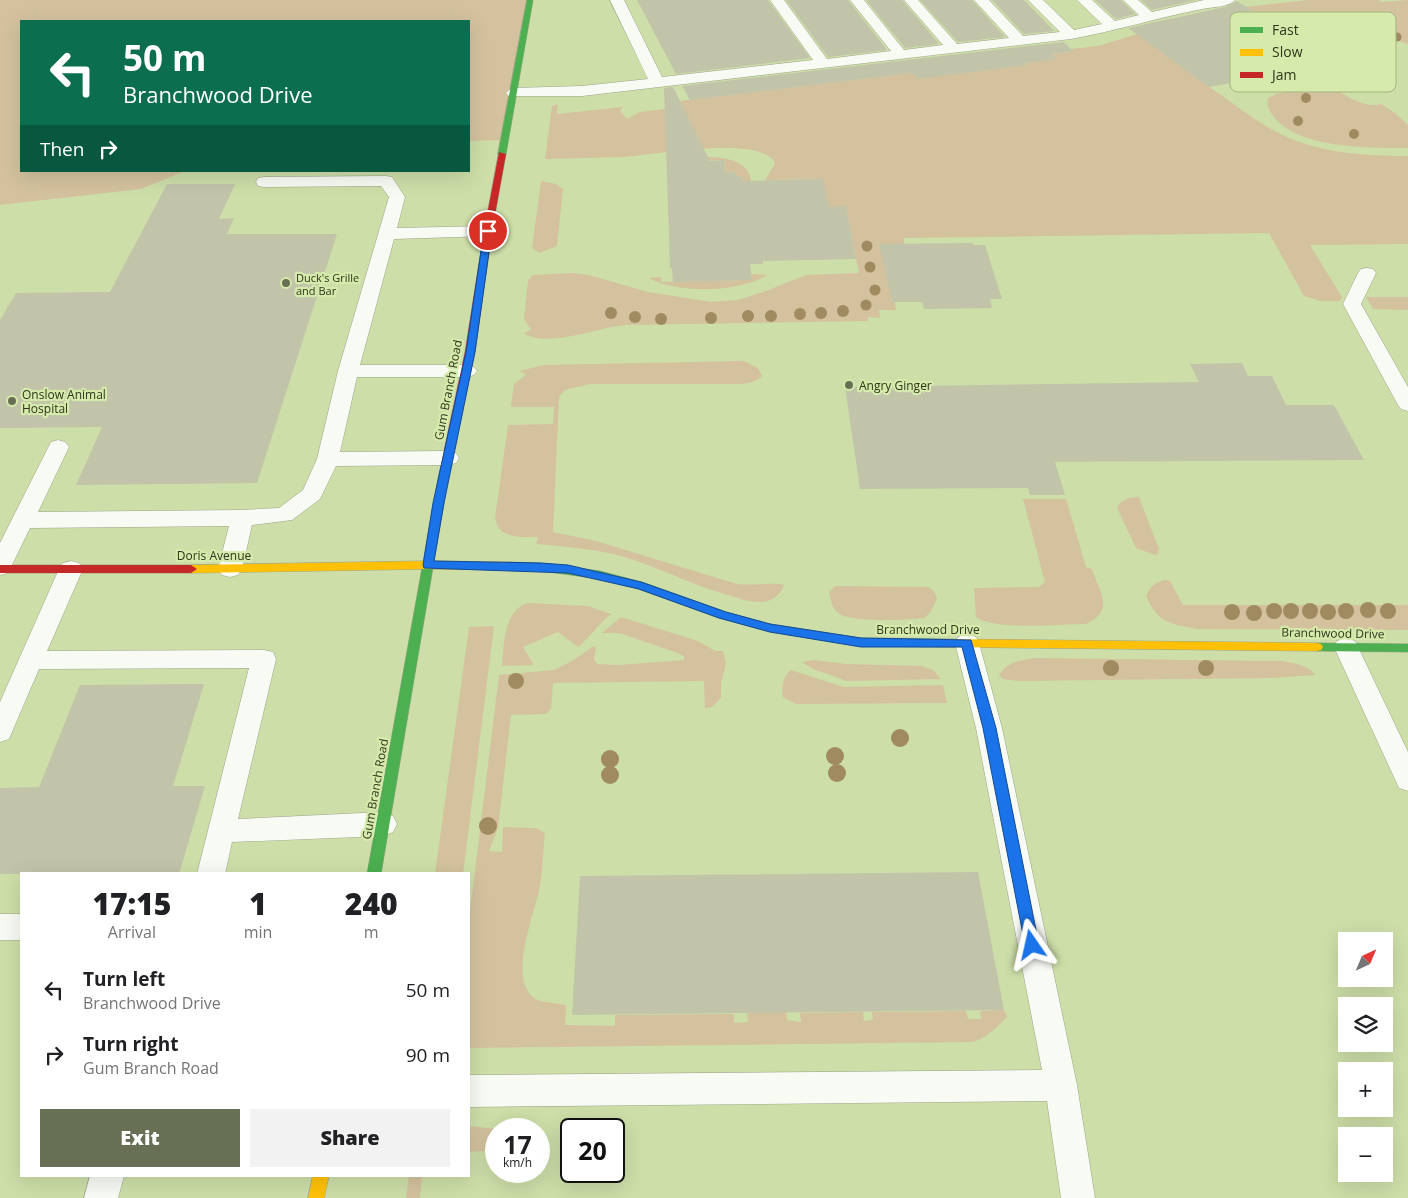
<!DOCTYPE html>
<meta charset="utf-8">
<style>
:root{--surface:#fff;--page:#f2f2f2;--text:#202124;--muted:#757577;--accent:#677054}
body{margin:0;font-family:"Open Sans",sans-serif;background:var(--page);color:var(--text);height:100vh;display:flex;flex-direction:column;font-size:19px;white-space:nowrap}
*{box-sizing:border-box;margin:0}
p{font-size:16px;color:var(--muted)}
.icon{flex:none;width:28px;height:28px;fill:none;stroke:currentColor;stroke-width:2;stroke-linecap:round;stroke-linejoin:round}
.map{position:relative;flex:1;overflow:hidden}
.sheet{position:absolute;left:20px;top:872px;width:450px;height:305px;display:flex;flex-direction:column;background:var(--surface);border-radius:0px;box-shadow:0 5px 20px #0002}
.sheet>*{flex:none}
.hud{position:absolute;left:20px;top:20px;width:450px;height:152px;border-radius:0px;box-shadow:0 5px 20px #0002;background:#0b6e4f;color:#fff;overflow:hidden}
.needle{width:32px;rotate:44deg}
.controls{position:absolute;left:1338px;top:932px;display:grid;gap:10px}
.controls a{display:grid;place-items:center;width:55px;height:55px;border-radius:0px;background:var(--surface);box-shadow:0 5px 20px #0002;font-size:25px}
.speed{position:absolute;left:485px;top:1118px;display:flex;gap:10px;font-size:25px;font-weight:700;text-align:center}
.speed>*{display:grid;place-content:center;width:65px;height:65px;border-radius:50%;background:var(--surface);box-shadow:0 5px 20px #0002;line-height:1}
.speed small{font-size:12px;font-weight:400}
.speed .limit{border:2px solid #111;border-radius:8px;background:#fff;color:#111}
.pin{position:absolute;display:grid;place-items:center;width:42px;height:42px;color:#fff;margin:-21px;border:2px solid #fff;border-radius:50%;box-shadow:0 1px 5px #0007}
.me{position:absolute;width:55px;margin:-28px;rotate:349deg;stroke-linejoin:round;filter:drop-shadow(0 0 4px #0008)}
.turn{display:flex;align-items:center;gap:18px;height:105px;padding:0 20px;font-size:22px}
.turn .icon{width:65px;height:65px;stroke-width:2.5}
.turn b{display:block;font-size:35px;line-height:42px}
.then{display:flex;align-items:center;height:48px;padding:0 20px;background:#0003;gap:10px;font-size:19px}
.eta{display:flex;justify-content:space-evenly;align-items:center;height:85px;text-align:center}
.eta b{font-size:30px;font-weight:800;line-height:35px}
.button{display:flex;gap:10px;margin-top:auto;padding:10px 20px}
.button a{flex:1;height:58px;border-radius:0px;background:var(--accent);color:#fff;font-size:20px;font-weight:800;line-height:58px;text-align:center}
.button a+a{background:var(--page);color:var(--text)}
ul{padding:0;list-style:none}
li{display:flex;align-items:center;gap:15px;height:65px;padding:0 20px}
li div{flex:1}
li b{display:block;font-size:19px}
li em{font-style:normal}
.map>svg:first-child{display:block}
</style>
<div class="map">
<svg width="1408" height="1198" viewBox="0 0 1408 1198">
<rect width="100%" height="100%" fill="#d1dcb9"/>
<path fill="#cddea8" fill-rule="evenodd" d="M529,0H1408V1198H318L322,1176H469V874H21V1176H321L316,1198H0V205L141,189L185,171H469V141L506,140ZM1346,941H1384V979H1346ZM1346,1006H1384V1044H1346ZM1346,1071H1384V1109H1346ZM496,1129H539V1171H496ZM571,1129H614V1171H571ZM1346,1136H1384V1174H1346Z"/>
<path fill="#d4c29e" d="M0,0H529L505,140L469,141V21H21V171H185L141,189L0,205Z
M1308,0H1379L1381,2L1408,0V44L1395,40L1366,52L1393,60L1350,70L1342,61L1330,60L1291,35L1209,87C1231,101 1251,118 1273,130C1314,153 1363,156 1408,156V244L1310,245L1342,297L1340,301H1321L1304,296L1269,233L904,238V244L880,245L892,302H895L896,310H879L880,318L868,317V321L625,325C600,327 545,349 524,333L531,330L524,319L528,280L533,275L572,273L589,275L648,292L711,302L738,300L766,291L806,275L859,273L846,207H798L823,179L772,180L769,198L766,179L775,163C761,134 650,156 622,157C597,158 571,158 545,159L552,106L558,104L557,112L558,114L623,107L620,111L627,119L640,112L682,107L680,101L912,73L917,78L1027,65L1025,63L1052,54L1073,51L1071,49L1098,46L1216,10Z
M1327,84C1343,93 1362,109 1381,104L1395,113L1408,125V148C1370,148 1298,149 1273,116C1269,110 1266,105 1268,98L1276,94Z
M683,157C701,157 741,153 749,174C753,183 752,196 753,206H746L743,177L736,176L735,172L725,173L724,160L684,161Z
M541,181L556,184L563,189L557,246L539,253L532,248Z
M751,274L767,275C739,293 678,294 649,278L661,277V282L752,280Z
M1366,297H1408V310L1373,309Z
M744,361L758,368L762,376C756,383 747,383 739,384H590L565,390L559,397L553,532L596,541L737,584C753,586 769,582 784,585C780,596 770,603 758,602C748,602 738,598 728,595C695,586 664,570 631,559C600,549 568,547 536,544L538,537C521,537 499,540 495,518L508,425L553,424L554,407H511L514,384L526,375L520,371L543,365Z
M1139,497L1159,549L1158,554L1155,555L1136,548L1117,508L1120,503L1129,498Z
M1023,499H1066L1086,567L1092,569C1099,592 1116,610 1086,624C1059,624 996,631 976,617L974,588L1039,587L1045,582Z
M1166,580L1170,581L1183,605H1408V630L1197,629C1170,624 1158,623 1146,596C1151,586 1155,582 1166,580Z
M835,586L928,587L934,591L937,599L930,613L924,618C907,620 851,623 838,613C832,608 831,600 829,592Z
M528,603L588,606L611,614C598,624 591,637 578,647L558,632L523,647L534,665L502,666C504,646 503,610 528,603Z
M621,617L698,641L715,651H723L726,664L721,683V698L712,707L705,708L704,681L553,683L551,709L546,714L511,715L498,828L489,851L502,852L503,827L536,828L545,833C543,850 543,869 540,886C535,913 508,976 533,997C539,1003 557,1003 566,1005L565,1025L615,1026V1015L734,1014V1023L748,1022L747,1013L786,1012L787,1020L801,1022L800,1013L863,1012L864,1021L873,1020L872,1012L966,1011L968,1019H981L980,1011L1004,1010L1007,1017C996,1028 988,1037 973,1042L469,1048V920L499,675L554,670L572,661L594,646L596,648L594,659L597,664L619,665L684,660V657L678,653L619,633H602Z
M494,626L463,874H435L469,627Z
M1035,658L1282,661C1293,663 1309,665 1315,675L1271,678L1018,681L1003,679L999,675C1007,662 1020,660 1035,658Z
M814,660L846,664L922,666L933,670L941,679L847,681L813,669L802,662Z
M791,670L843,687L943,685L947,703L796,704L783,697C781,686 783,677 791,670Z
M469,1126L496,1129V1150L469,1152Z
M409,1176H422L420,1198H406Z"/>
<path fill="#c1c4a9" d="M637,0H768L810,58L676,74Z
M786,0H848L887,50L828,57Z
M866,0H902L939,44L905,48Z
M920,0H972L1005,37L958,42Z
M992,0H1024L1054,31L1024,34Z
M1095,0H1121L1135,14L1116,19Z
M1141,0H1196L1152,10Z
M1237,1L1336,64L1209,87L1128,28L1225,7Z
M1064,42L1073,51L1052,54L1057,59L1025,63L1027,65L917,79L912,73L690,100L682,86Z
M673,87L710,161L724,160L725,173L736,172V176L743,177V181L823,179L829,207L846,206L856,259L763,261V264H750L752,280L673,282L672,268H670L664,88Z
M167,184H235L219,219L234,218L227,234H337L257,483L76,485L102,427L0,428V320L16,293L110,292Z
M973,243V245H985L1002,299H990L992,308L924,309L922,302H892L879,244Z
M1242,363L1248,376H1272L1286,405H1334L1364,460L1055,462L1065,495H1030L1028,488L860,489L845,387L1199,382L1190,364Z
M204,684L173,786H205L179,874H0V788L39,787L80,685Z
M978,872L1004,1010L572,1015L580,876Z"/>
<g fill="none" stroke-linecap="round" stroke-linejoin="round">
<g stroke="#9ca489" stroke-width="1">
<path id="lane" d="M610,0H624L662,77L813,60L770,0H784L827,59L891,51L850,0H864L904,50L943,45L904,0H918L957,44L1009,38L974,0H989L1023,36L1060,32L1028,0H1043L1074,30L1102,24L1077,0H1092L1115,21L1139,15L1123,0H1138L1152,12L1204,0H1235C1229,7 1211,7 1202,9C1157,18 1115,31 1071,39L582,96H509L506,93L509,90L514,88L582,86L648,79Z
M386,176L392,177L405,197L397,228L488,226L494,227L497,231L494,235L488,236L394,239L360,365H467L474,367L477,371L474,375L467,377H357L340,452L448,451L456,453L459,458L456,463L448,465L336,466L320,499L292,520L252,525L242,569L238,575L230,577L222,575L218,569L229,526L30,528L8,573L0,575V543L51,442L58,440L65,442L69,447L38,512L242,510L279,508L303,490L317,459L338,371L389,197L381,186L264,187L258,186L256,182L258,178L264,177Z
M1367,268L1373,269L1376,273L1361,304L1408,387V411L1401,409L1398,405L1343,304L1358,273L1361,269Z
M71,561L79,563L83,569L47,651L264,650L273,652L276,659L238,819L383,812L393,816L397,824L393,832L383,836L232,842L225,874H197L249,668L39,669L9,739L0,742V702L59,569L63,563Z
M967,634L976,637L979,643L1002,728L1077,1085L1095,1198H1061L1047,1101L469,1107V1075L1042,1070L976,728L955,643L958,637Z
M1346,638L1355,641L1358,647L1408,752V791L1399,788L1334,647L1337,641Z
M0,914H21V940H0Z
M90,1176H124L118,1198H84Z"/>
</g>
<g stroke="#9ca489" stroke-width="1">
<path id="fast" d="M527,0H533L506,154L502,156L498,154Z
M443,476L448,479L381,874H367L438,479Z
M510,562L541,563L600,571L645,583L726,612L770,624L861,638L941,639L945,640L947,643L945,646L941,647L861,646L770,632L719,618L638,589L600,579L541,571L506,569L505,566L506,563Z
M1317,643L1408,644V652L1317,651L1313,650L1311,647L1313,644Z"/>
</g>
<g stroke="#9ca489" stroke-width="1">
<path id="slow" d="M428,561L510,562L515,566L510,570L428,569L191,573L185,569L191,565Z
M941,639L1317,643L1321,644L1323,647L1321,650L1317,651L941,647L937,646L935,643L937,640Z
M313,1176H329L324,1198H308Z"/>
</g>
<g stroke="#9ca489" stroke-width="1">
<path id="jam" d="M499,152L506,154L492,231L475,352L448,479L443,482L438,479L465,352L484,231Z
M0,565H191L197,569L191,573H0Z"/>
</g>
<use href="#lane" fill="#f8faf4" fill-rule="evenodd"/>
<use href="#fast" fill="#4caf50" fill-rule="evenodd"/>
<use href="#slow" fill="#ffc107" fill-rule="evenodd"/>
<use href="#jam" fill="#c62828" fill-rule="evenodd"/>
</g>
<g fill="#a08b61">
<circle cx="1397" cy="37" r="4.5"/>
<circle cx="1306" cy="98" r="5"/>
<circle cx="1298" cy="121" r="5"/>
<circle cx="1354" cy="134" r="5"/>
<circle cx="867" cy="246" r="5.5"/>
<circle cx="870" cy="267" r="5.5"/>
<circle cx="875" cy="290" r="5.5"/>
<circle cx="866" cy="305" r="5.5"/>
<circle cx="843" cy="311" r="6"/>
<circle cx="611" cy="313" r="6"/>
<circle cx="821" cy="313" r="6"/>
<circle cx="800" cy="314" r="6"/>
<circle cx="748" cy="316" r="6"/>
<circle cx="771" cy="316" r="6"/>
<circle cx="635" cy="317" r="6"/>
<circle cx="711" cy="318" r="6"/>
<circle cx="661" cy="319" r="6"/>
<circle cx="1368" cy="610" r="8"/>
<circle cx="1274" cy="611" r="8"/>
<circle cx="1291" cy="611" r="8"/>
<circle cx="1310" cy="611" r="8"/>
<circle cx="1346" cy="611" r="8"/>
<circle cx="1388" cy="611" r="8"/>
<circle cx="1232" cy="612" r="8"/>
<circle cx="1328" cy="612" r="8"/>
<circle cx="1254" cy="613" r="8"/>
<circle cx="1111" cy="668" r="8"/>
<circle cx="1206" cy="668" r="8"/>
<circle cx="516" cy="681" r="8"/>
<circle cx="900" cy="738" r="9"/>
<circle cx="835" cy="756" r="9"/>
<circle cx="610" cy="759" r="9"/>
<circle cx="837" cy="773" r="9"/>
<circle cx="610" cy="775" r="9"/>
<circle cx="488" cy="826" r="9"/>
</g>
<path fill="#1a73e8" stroke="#114b97" d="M488,228L492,231L475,352L444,503L434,561L541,563L568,565L641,582L726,612L770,624L861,638L971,640L996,728L1039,945L1037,949L1032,951L1027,949L1025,945L983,728L962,647H861L770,632L719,618L639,589L568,573L424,568L423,565L433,503L466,352L484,231Z"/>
<g fill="#677054" stroke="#d6eaab" stroke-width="2">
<circle cx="286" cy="283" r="5"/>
<circle cx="849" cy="385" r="5"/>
<circle cx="12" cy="401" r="5"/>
</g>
<g text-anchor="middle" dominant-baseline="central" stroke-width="4.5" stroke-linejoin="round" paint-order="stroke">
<g font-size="11" fill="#2e361d" stroke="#d6eaab" text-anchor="start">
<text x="296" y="277">Duck's Grille<tspan x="296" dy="13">and Bar</tspan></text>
</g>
<g font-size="12" fill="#2e361d" stroke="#d6eaab" text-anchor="start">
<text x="859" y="385">Angry Ginger</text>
<text x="22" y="394">Onslow Animal<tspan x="22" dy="14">Hospital</tspan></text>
</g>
<g font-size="12" fill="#2e361d" stroke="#d6eaab">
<text transform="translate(448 390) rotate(-79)">Gum Branch Road</text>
<text x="214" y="555">Doris Avenue</text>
<text x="928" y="629">Branchwood Drive</text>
<text transform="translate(1333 633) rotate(1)">Branchwood Drive</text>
<text transform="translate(375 789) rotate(-80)">Gum Branch Road</text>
</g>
</g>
<rect x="1230" y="12" width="166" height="80" rx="8" fill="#d6eaab" stroke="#a4b480" stroke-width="1"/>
<rect x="1240" y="27" width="23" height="6" fill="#4caf50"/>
<rect x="1240" y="49" width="23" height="7" fill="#ffc107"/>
<rect x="1240" y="72" width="23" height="6" fill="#c62828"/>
<g font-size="14" fill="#2e361d">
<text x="1272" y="35">Fast</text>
<text x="1272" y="57">Slow</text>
<text x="1272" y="80">Jam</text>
</g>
</svg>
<div class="controls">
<a><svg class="needle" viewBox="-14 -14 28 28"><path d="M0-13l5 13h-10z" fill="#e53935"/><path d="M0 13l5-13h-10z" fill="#757577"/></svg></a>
<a><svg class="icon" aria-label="layers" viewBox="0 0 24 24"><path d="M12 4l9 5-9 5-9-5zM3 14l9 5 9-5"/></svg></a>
<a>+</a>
<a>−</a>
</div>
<div class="speed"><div>17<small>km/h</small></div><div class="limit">20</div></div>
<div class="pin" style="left:488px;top:231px;background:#d93025"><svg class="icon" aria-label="arrive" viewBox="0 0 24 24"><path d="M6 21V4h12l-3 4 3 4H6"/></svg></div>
<svg class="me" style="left:1032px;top:945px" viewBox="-20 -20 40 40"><path d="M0-17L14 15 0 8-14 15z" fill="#1a73e8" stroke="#fff" stroke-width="4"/></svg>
<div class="hud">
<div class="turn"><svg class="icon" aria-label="left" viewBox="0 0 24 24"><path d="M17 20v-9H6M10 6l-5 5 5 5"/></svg><div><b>50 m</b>Branchwood Drive</div></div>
<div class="then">Then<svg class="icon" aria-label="right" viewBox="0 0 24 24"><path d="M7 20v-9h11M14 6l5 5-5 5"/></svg></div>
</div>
<section class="sheet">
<div class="eta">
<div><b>17:15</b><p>Arrival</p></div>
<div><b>1</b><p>min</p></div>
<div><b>240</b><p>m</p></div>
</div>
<ul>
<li><svg class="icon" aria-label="left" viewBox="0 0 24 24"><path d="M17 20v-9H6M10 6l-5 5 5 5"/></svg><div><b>Turn left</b><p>Branchwood Drive</p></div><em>50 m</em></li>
<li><svg class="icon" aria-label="right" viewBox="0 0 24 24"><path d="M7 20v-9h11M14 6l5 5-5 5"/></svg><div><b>Turn right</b><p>Gum Branch Road</p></div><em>90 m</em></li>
</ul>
<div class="button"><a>Exit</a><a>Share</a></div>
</section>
</div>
